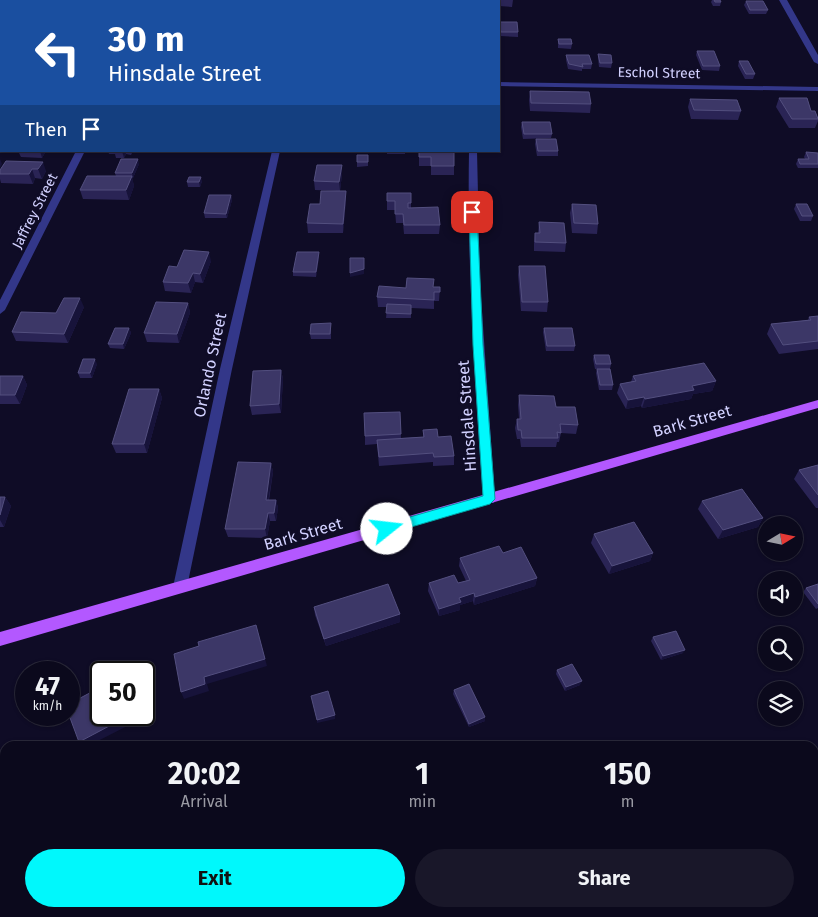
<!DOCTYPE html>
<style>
:root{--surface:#0b091c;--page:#191729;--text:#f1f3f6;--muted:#9a9aa3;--line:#2b2a3b;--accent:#00f8fc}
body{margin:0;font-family:"Fira Sans",sans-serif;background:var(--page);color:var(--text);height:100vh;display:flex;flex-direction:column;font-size:19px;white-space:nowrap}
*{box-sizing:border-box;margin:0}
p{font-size:16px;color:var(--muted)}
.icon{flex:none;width:28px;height:28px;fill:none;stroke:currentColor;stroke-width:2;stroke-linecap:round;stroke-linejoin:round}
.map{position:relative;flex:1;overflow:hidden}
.panel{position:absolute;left:0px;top:741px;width:819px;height:176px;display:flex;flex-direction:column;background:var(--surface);border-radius:15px 15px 0 0;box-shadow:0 1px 4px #0004,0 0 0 1px var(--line)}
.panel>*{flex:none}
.top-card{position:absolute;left:0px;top:0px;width:500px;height:152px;box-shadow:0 1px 4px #0004,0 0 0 1px var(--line);background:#1a4fa0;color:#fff;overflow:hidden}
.needle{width:32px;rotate:80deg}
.fabs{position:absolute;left:758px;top:516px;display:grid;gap:10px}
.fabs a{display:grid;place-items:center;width:45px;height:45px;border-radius:50%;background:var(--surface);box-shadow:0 1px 4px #0004,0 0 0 1px var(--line);font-size:25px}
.speed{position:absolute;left:15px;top:661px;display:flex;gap:10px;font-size:25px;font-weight:700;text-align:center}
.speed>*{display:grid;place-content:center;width:65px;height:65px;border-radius:50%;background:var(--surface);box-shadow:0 1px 4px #0004,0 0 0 1px var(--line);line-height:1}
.speed small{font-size:12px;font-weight:400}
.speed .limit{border:2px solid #111;border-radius:8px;background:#fff;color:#111}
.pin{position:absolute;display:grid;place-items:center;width:42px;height:42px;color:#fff;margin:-21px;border-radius:10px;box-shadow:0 2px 8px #0006}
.me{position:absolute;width:55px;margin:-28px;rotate:74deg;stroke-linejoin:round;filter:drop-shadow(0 0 4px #0008)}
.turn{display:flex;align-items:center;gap:18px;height:105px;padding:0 25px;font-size:22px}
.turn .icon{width:65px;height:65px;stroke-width:2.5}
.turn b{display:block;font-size:35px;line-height:42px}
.then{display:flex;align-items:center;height:48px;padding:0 25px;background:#0003;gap:10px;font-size:19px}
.eta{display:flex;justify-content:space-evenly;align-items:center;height:85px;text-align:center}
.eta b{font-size:30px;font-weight:700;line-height:35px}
.cta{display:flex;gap:10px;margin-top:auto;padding:10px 25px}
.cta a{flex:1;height:58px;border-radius:30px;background:var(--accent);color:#111;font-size:20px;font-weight:700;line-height:58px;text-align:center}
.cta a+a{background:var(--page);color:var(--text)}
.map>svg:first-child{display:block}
</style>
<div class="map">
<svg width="818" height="917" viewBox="0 0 818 917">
<rect width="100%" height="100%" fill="#0f0c26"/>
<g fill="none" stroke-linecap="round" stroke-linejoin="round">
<path fill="#333789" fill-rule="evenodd" d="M152,0H160V1H153Z
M310,0H318V1H311Z
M466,0H474V1H467Z
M779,0H787L818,55V64L814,62Z
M499,82L818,87V91L499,86Z
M76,151H85L5,310L0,314V300Z
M272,151H280L232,369L187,587L185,591L180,593L175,591L173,587L220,369Z
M469,151H477L480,282L495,499L494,503H484L483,499C475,383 467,267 469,151Z"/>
<path fill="#b358ff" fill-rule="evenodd" d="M818,400V408L0,646V632Z"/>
</g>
<path fill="#2a2455" d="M103,0H121L120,1Z
M497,0H513L512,7L499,6V1H497Z
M712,0H720L721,2L720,6H713L711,2Z
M746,1L768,10L766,14H749L744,5Z
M499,22L518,32V37L500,36L499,26Z
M558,39L572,44L571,49L558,48Z
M697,51L720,66L719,71L702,70L696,55Z
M598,54L612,63L611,68L599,67L598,59Z
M566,55L592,64L591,69H582V71L568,69L566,60Z
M739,61L755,74L753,79H745L738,66Z
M530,91L591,104L590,113L530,111L529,100Z
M779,98L811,111L818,117V121L815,128H789L776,107Z
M690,99L741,111L738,120L691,119L688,107Z
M522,122L552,134L551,138L523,139L521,127Z
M536,139L558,151V156H537L535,144Z
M18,151H46L42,158L21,157Z
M108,151H133L131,155L126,154L124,158H116L115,154H109Z
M387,151H405V154H387Z
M419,151L454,166V175H431V166H419Z
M806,152L818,153V168H798L796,164L798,159H805L804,157Z
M368,155V166L357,167V162Z
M6,161L46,171L42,179L35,178L33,184L1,183L0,179V170Z
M139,164L133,178H132L134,186L129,200L83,199L80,190L116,176L115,173Z
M342,174L340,191L315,190L314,181Z
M202,181L200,187H188L187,182Z
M387,193H411V208L440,225L439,234H404L403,223H396L395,210H387Z
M231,195L232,200L227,218H205L204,213Z
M346,200L343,233H308L307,223L320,204Z
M572,204L598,224L597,234L572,233L570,213Z
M796,204L813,216L811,221H800L794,209Z
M539,222L566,243L565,252L534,251V242L535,233H538Z
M319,252V257L316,277L293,276V272Z
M211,261L203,283L195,282L191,293L165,291L163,282Z
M519,266L548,302L547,312L521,311L518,275Z
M434,287H440L439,301H434V309L411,308V318H386L387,307H378L377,297L406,288Z
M188,303L190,313L179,343L147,342L144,333Z
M84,307L68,343L16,341L12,332L56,313Z
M818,316V349L779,354L767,334L771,324L808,320L809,317Z
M331,323V339H311L310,334Z
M129,328L131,333L124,349L110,348L108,344Z
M544,328L575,346L574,351H546L543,332Z
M594,355L611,364L610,369L613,385L612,390H599L596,373L597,369H595L593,359Z
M97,364L92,378H80L78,373Z
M281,370L283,379L281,413L252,415L250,406Z
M0,376H23L27,385L20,404H0Z
M633,376L716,381L712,391L693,394L691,399L642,408L641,406L626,409L617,393L620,384L631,382Z
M159,389L162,398L147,453H116L112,444Z
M519,395L556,407L578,425L576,434L561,433L559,442H557L556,447H521L520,439H517L515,428L517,419H519L518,405Z
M400,412L401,438L423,437V430L438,437L454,456V465L433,466V462L379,466L377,444L365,445V436Z
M271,463L273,472L269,500H276L278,508L276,521H270L267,538L228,537L225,529Z
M818,465V508H816L794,479L799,470Z
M0,497H5L11,506L4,527H0Z
M702,501L763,518L758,527L718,539L698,509Z
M594,534L653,553L650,561L609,574L591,543Z
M503,553L537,578L535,586L474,605L473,601L460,605V610L439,616L428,591L429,583H458L466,581L459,566L460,558Z
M818,584V608L816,609L803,592L806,588Z
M314,607L400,614V622L326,646L315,615Z
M653,637L683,653L661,660L651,641Z
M557,670L580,685L565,691L556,674Z
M454,690L485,721L469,727L453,694Z"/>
<path fill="#17133a" d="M40,151H46L42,158Z
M122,151H125L126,154L124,158Z
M0,159L2,164L0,168Z
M138,159L139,164L133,178L132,173Z
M43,162L46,171L42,179L38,169Z
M342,165V174L340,191L339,182Z
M32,169L35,178L33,184L29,174Z
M132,176L134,186L129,200L126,190Z
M201,177L202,181L200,187L199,182Z
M346,191V200L343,233V224Z
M231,195L232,200L227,218L226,214Z
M209,252L211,261L203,283L200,274Z
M319,252V257L316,277V272Z
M364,269V274L350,277V273Z
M193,273L195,282L191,293L188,283Z
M80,298L84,307L68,343L64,334Z
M188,303L190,313L179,343L177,334Z
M129,328L131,333L124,349L123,344Z
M95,359L97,364L92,378L90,373Z
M281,370L283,379L281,413L279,404Z
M23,376L27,385L20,404L15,395Z
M716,381L712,391L693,394L691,399L642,408L645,399L692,386Z
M159,389L162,398L147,453L144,444Z
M644,397L641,406L626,409L628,400Z
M271,463L273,472L267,508L266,500Z
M5,497L11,506L4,527L0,520V515Z
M276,500L278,508L276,521L274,513Z
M268,513L270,521L267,538L265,529Z
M763,518L758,527L718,539L723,530Z
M653,553L650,561L609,574L612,566Z
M537,578L535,586L474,605L475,597Z
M474,593L473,601L460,605V610L439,616V609L459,598Z
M400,614V622L326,646L324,639Z
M256,625L267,666L207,684L209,691L184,699L181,692L204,677Z
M685,650L683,653L661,660L663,656Z
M582,681L580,685L565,691L566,687Z
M130,715H132L135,722L88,746H82L79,742Z
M335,715V719L317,723V720Z
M485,717V721L469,727V724Z"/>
<path fill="#3c3767" stroke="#534f7f" d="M191,0H213L212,1H190Z
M262,0H282V1H262Z
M714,0H720L721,2H715Z
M746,1H763L768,10H750Z
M499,22H517L518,32H501Z
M558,39H571L572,44H559Z
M697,51H714L720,66H703Z
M598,54L611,55L612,63H600Z
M566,55H589L592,64H582L583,67L569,64Z
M739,61H748L755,74H746Z
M530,91L589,92L591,104L531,103Z
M779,98H807L811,111H815L818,119H792Z
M690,99L737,100L741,111L694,110Z
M522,122H550L552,134H524Z
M536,139H556L558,151H538Z
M419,151H454V166H431V157H419Z
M806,152L818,153V164H800L798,159H809Z
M357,155H368V162H357Z
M121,159H138L132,173H115Z
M6,161L43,162L38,169H32L29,174H0V170Z
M317,165H342L339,182L314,181Z
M87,176H132L126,190H80Z
M189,177H201L199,182H187Z
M321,191H346L343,224L307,223L310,204H320Z
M387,193H411V203H408V208L438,207L440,225H404L403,214H395V201H387Z
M209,195H231L226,214L204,213Z
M572,204L596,205L598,224L574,223Z
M796,204H807L813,216H802Z
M539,222L564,223L566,243L535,242V233H540Z
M184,250L209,252L200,274L193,273L188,283L163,282L169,266L177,267Z
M297,252H319L316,272H293Z
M350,258H364V269L350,273Z
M519,266H545L548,302H522Z
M407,278L434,279L433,287H440V292H434V300L377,297L379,286L406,288Z
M64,298H80L64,334L12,332L21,312L56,313Z
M156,302L188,303L177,334L144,333Z
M387,304L411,305V314L386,313Z
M818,316V341L783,345L771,324L811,320L809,317Z
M331,323L330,334H310L311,324Z
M115,328H129L123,344H108Z
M544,328H572L575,346H547Z
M594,355H609L611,364H596Z
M83,359H95L90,373H78Z
M704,363L716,381L692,386L694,390L645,399L644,397L628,400L620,384L636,381L633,376Z
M597,369H610L613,385H600Z
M281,370L279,404L250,406L253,371Z
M0,376H23L15,395H0Z
M129,389H159L144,444H112Z
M519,395L554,396L556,407H575L578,425L560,424L561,433L557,432L558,438H522L521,430H518L517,419H521Z
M400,412L401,434L365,436L364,413Z
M437,429L438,437L451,436L454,456L434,457L433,453L379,457L377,440L424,437L423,430Z
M238,462L271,463L266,500H276L274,513H268L265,529H225Z
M818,465V495L799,470Z
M742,489L763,518L723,530L702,501Z
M0,497H5L0,515Z
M634,522L653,553L612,566L594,534Z
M499,546L503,553L521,547L537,578L475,597L474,593L459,598L461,602L439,609L429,583L454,575L458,583L470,580L460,558Z
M388,584L400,614L324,639L314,607Z
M818,584V604L806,588Z
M256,625L265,659L204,677L205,684L181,692L174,654L199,646L198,642Z
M676,631L685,650L663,656L653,637Z
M572,664L582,681L566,687L557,670Z
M469,684L485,717L469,724L454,690Z
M101,687V715H130L79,742L69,715V704Z
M328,691L335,715L317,720L311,696Z"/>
<path fill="#00f8fc" stroke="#00a1a4" d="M469,210L477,212L483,345L495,499L490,504L387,534L381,529L382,525L483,496L473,345Z"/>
<g text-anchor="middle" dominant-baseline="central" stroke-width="5" stroke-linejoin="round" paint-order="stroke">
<g font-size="14" fill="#d2d1ff" stroke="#0f0c26">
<text transform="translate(659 73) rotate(1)">Eschol Street</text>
<text transform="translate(35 211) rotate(-63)">Jaffrey Street</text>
</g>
<g font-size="16" fill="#d2d1ff" stroke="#0f0c26">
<text transform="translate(210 365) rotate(-78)">Orlando Street</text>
<text transform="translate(467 416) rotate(-94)">Hinsdale Street</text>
<text transform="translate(692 421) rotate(-16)">Bark Street</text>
<text transform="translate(303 534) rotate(-16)">Bark Street</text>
</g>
</g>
</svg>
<div class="fabs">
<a><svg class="needle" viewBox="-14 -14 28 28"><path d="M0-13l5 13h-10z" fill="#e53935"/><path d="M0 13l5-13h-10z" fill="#9a9aa3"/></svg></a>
<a><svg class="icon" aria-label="sound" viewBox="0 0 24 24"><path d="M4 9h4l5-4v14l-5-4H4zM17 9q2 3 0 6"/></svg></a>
<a><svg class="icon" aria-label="search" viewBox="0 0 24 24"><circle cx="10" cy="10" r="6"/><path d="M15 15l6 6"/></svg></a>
<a><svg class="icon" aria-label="layers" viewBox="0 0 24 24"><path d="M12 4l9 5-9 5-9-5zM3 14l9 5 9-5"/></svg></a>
</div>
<div class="speed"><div>47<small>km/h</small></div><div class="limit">50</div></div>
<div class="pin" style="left:472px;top:212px;background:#d93025"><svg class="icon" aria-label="arrive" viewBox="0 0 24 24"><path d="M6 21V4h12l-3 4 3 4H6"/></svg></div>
<svg class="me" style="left:387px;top:529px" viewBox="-20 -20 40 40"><circle r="19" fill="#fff"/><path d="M0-13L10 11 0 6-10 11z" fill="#00f8fc"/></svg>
<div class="top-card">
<div class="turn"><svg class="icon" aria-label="left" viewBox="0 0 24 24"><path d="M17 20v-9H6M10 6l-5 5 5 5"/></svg><div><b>30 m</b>Hinsdale Street</div></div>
<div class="then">Then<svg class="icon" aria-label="arrive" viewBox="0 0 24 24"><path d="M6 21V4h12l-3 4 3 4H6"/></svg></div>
</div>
<section class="panel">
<div class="eta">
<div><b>20:02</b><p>Arrival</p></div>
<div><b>1</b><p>min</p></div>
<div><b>150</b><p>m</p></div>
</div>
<div class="cta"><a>Exit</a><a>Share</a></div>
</section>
</div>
